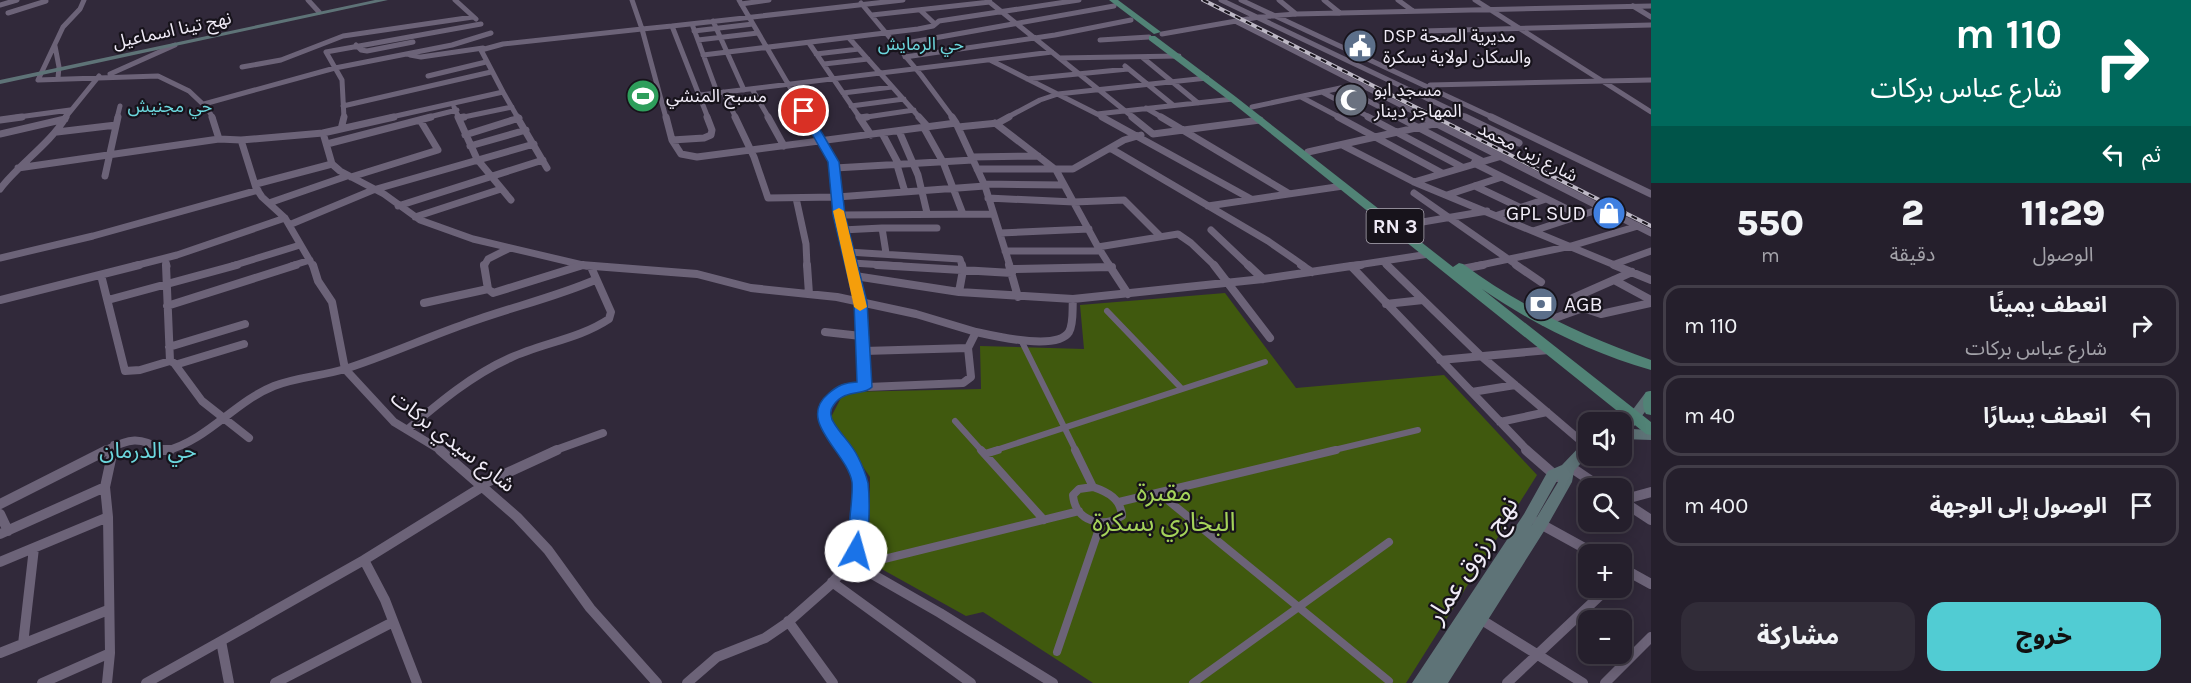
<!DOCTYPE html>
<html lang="ar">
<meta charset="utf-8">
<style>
:root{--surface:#251f2c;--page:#312c38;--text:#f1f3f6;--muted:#a3a2a9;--line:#423d48;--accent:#51ccd3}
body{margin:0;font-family:Karla,"Noto Sans Arabic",sans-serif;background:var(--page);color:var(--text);direction:rtl;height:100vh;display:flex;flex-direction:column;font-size:22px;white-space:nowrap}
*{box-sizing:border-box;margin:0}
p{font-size:20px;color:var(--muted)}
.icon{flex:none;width:33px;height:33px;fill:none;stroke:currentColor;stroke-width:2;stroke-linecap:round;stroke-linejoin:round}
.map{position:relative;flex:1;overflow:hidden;direction:ltr}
.side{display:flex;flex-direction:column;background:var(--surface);width:540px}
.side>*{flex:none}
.guide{background:#00695c;color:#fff;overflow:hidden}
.buttons{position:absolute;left:1578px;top:412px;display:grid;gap:12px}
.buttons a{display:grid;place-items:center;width:54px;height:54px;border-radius:12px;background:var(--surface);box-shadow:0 3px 15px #0003,0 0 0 2px var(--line);font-size:30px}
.pin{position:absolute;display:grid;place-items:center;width:51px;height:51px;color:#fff;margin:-26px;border:3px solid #fff;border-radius:50%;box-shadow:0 2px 6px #0007}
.me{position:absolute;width:66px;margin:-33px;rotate:7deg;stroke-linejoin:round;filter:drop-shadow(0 0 4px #0008)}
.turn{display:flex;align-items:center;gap:21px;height:126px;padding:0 30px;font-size:27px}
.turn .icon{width:78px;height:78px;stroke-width:2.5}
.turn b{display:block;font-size:42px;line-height:51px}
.then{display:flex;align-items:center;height:57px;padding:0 30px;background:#0003;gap:12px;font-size:22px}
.eta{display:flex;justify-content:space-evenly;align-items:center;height:102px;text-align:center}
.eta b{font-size:36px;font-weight:800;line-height:42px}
.action{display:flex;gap:12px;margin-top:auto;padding:12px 30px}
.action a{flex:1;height:69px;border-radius:18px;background:var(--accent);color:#111;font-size:24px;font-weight:800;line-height:69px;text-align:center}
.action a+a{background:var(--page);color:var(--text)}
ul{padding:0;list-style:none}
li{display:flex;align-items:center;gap:18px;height:81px;margin:0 12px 9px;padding:0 18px;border:3px solid var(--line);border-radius:18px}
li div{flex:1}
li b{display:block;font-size:22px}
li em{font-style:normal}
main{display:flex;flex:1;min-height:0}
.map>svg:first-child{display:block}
</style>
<main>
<section class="side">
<div class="guide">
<div class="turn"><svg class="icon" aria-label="right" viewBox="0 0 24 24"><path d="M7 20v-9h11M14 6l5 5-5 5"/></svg><div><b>110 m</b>شارع عباس بركات</div></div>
<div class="then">ثم<svg class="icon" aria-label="left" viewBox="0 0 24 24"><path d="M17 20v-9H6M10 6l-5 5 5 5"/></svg></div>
</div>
<div class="eta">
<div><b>11:29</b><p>الوصول</p></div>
<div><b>2</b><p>دقيقة</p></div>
<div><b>550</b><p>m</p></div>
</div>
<ul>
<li><svg class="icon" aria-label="right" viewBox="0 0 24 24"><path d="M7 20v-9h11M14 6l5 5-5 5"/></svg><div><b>انعطف يمينًا</b><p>شارع عباس بركات</p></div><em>110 m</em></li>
<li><svg class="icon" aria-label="left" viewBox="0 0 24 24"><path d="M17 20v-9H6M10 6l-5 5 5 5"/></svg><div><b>انعطف يسارًا</b></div><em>40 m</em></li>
<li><svg class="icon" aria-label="arrive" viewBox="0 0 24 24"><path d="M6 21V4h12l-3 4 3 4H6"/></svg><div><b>الوصول إلى الوجهة</b></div><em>400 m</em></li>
</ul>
<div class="action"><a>خروج</a><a>مشاركة</a></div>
</section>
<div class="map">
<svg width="1651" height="683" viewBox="0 0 1651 683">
<rect width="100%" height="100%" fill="#31293a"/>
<path fill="#40590e" d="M1225,293L1296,388L1444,375L1537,475L1406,683H1093L983,612L966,616L878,567L869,547L870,477L830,419L844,392L981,389L980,346L1084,349L1080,305Z"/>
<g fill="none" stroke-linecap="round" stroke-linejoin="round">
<path stroke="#6c6378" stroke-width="6" d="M1107,311L1182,389
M1021,340L1076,451
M955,421L982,451
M993,451L1265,362
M1330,451L1418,430"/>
<path stroke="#6c6378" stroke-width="8" d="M981,450L1044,520
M1075,450L1093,487
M985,454L998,450
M1093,487C1108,492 1121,499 1122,516C1102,529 1075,521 1073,495L1079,489Z
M1159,493L1389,681
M1119,502L1336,450
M856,551L876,561L1079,511
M1057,652L1101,523
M1193,683L1389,542"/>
<path stroke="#6c6378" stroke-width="5" d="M84,0L80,9L63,27L38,80L158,76L189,91L207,108L213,118
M308,0L319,12
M455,0L476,19
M739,0L808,118
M987,0L1134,118
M1221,0L1468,118
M1241,0L1494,118
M1279,0L1296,14
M1324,0L1340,13
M1398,0L1413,11
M1475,0L1651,112
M861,3L921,75L953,118
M741,4L769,0
M0,5L17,0
M1633,6L1651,17
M920,10L935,24
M8,13L46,1
M872,15L990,2
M713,21L744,90
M1237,22L1359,84
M692,24L717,92
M672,26L708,118
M672,26L903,0
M694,31L753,24
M1423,31L1651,25
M1162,34L1259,17L1296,14L1651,6
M849,38L920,118
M698,40L758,33
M1100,40L1149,37
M809,43L860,118
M356,45L361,50L367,51L413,42
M895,45L1114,6
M55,46L59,67L58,78
M816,54L859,49
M410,55L421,57L483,48
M703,55L918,29L933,26L939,21L1079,0
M905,57L1055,35L1131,20
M1142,57L1198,103
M1059,58L1179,56
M990,60L1105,118
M824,64L868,59
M1125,66L1173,105
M242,67L281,60L343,36L473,17
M110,74L175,45
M428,76L486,62
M1027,79L1128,69
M1430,85L1651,80
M1343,88L1401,118
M752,89L769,118
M503,92L518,118
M723,92L736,118
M1322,92L1371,118
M843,93L892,87
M700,95L1052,52
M1301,97L1341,118
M204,104L335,68L452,45L491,33
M343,106L491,72
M851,106L904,99
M454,107L459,118
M1252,107L1359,84L1426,118
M1146,108L1163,118
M1097,114L1233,99
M11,118L70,110
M65,118L99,76
M117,118L120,106
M344,118L342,80L326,52L481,24
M387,118L503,92L481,50L503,44L642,29L632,0
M425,118L457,110
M459,118L512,107
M666,118L642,29L672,26
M860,118L914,110
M1006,118L1040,100L1058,94L1207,78"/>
<path stroke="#6c6378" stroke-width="7" d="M212,117L219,139L241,140L256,188L262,197L285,218L313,266
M458,117L477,159L511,200
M517,117L547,168
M666,117L672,140L704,138L711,135L712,130L707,117
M735,117L754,157L768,198L837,197L985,186
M768,117L784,146
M807,117L833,162L839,215L851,266
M859,117L871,135
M919,117L928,127
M952,117L956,123
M1102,117L1251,199
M1132,117L1153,134L1260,120
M1161,117L1288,193
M1338,117L1442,173
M1368,117L1462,167
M1398,117L1482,161
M1423,117L1651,233
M1465,117L1519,143
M1491,117L1651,194
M459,118L464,117
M860,118L867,117
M0,120L22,117
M995,123L1056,170L1098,247
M958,127L998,123L1009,117
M924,128L943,162L963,214
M341,129L344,117
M899,131L918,175L927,213
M57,132L116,125
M323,133L394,117
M882,133L899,165
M0,134L65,119
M465,135L519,118
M1141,135L1124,140L1110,148L1268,241L1304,266
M241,140L323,133L332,164L340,171L384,194L420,220L473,239L587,266
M672,140L681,154L697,157L956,123L985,186L1010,266
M327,144L431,117
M1342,145L1414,182L1617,266
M470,146L526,130
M1308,152L1438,123
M972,157L1038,156
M1474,163L1579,215
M897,165L905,192
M18,168L219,139
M835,168L973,160
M977,169H1073L1110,148
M105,176L118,117
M351,177L438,150L420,120
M1414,182L1502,156
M256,184L332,164
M983,184L1064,185
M1475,186L1519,207
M0,189C20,163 49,145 66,117
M1414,193L1518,266
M1447,195L1502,177
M796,198L806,244L807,266
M988,198L1074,202L1124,200L1160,236
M269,203L347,176
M398,206L543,160
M1208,206L1343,186
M839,215L993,214
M1498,215L1546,199
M415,217L501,189
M289,225L373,190L534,144
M1405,225L1487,211
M882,228H937
M842,230L882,228L886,253
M1211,230L1249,266
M1533,231L1603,208
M1000,233L1089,229
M1005,251H1101
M848,252L960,259L962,266
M0,258L93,236L258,190
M165,259L167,266
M1384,262L1388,266
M852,263L901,266
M1615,264L1651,251
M134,266L177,255L285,218
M232,266L300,245
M291,266L310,260
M484,266L488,259L508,249
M580,266L583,265
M1110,266L1098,247L1178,234L1191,243L1215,266
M1351,266L1429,254
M1476,266L1571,246L1638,226"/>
<path stroke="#6c6378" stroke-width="8" d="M166,265L170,361
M313,265L318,281L332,302L345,369L394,422L442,451
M484,265L488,289L493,293L583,265
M581,265L697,274L751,288L837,297L916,314L976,332
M807,265L809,294
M851,265L860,302L864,387
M877,265L1012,273
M1009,265L1018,297
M1109,265L1128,294
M1214,265L1270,338
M1248,265L1263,279
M1301,265L1312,272
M1387,265L1481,356L1588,447
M1516,265L1541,282
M1614,265L1651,280
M1351,266L1361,265
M1012,269L1112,267
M1462,269L1483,265
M101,275L125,371L140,370L170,361L174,363L202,401L249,438
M855,276L959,292L1073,299L1263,279L1351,266L1528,451
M1614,280L1651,300
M959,292L963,270L962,265
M0,300L139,265
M108,300L237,265
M424,303L488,289
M1386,304L1423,300
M167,306L296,265
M1583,308L1573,298L1632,272
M1544,322L1583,308L1601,314L1651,303
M825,332L861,336
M169,347L245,324
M864,351L968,348
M1440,360L1549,350
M178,364L244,344
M1472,392L1515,385
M1500,422L1547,412
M408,429C440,402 472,375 510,358C542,343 579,339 609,319L611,312L591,267
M104,451C130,438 139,436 165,451C208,440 234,402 274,386C297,377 322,376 345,369C386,356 425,338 465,324C508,308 553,298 595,280
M113,451L114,445
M553,451L603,433
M847,451L831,432L824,416L827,403L844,388L963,383L971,377L968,348L976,332C994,336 1057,351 1069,332C1074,323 1072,309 1073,299"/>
<path stroke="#6c6378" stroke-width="10" d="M163,450H170
M440,450L517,517L548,550L590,608L657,683
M1526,450L1557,477
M1569,466L1603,489
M483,484L557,450
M1622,500L1651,492
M1622,501L1651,520
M0,504L107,450
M0,514L8,531
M1537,522L1597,555
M0,534L105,487
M364,560L385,600L417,683
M0,562L108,517
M851,562L940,613L1053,683
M1622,568L1651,584
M832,582L971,683
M1477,617L1583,683
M788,621L833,683
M221,641L364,560L485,485
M23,644L34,548
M0,653L108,610
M42,683L110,653
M107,683L110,653L108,517L105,487L113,450
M146,683L221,641L229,683
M275,683L393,622
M687,683L717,657L765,638L787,623L830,585L851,561L858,540L861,503L856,467L846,450
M1507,683L1608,588
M1605,683L1651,637"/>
<path fill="#5e7377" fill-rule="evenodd" d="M375,0H388L0,84V80Z
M1651,391V404L1632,429L1651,430V440L1622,439V424L1646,392Z
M1588,442V455L1574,471L1572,482L1546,528L1448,683H1412L1524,514L1548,471L1562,465L1583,443ZM1558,479V482L1531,527Z"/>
<path fill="#518376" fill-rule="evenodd" d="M1109,0H1118L1161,32L1154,34Z
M1149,36H1155L1236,97L1453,267L1459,263L1463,264C1521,307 1584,336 1651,360V370C1591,353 1533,324 1482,289L1651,422V435L1646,434L1230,101L1149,40Z
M1651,391V415L1646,414C1642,408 1642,398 1646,392Z"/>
<g stroke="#bdb8c5" stroke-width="4">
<path id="rail" d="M1203,0L1651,226"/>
</g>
<use href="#rail" stroke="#17131b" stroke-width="2" stroke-dasharray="6" stroke-linecap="butt"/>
</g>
<path fill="#1a73e8" stroke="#114b97" stroke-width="1.5" d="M801,109H808L839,162L845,215L867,302L872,387C865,396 844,388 833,406C829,411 831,419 834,423C841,435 852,444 858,457C862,465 866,475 868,483C870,501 870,540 862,556L856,558L850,556C844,544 854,500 852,482C847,452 796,421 828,394C838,385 844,383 857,382L854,302L833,215L828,162L799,111Z"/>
<path fill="#f59e0b" d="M839,208L844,211L867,307L860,311L854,307L833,211Z"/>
<defs>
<g id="civic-disc" transform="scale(1.725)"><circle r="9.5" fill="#5c6f8a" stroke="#17131b"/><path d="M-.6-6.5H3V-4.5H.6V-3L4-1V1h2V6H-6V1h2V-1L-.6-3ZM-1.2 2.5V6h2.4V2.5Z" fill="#fff"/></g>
<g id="stadium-disc" transform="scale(1.725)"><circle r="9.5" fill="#2e9e5b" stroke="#17131b"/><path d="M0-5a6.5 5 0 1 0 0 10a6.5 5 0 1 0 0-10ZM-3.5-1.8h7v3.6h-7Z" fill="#fff"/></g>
<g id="mosque-disc" transform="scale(1.725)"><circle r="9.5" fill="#6b7280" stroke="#17131b"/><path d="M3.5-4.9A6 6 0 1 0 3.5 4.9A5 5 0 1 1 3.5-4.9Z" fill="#fff"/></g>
<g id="shop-disc" transform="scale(1.725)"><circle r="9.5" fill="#3f7fe0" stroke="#17131b"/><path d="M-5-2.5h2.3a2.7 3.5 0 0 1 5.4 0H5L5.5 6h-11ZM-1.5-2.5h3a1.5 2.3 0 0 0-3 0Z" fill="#fff"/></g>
<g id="bank-disc" transform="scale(1.725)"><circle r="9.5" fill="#5c6f8a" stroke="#17131b"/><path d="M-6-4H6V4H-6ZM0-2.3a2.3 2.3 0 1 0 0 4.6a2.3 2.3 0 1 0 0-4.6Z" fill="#fff"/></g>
</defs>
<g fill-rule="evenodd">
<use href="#civic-disc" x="1360" y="46"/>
<use href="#stadium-disc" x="643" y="96"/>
<use href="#mosque-disc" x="1351" y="100"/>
<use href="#shop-disc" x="1609" y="213"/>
<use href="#bank-disc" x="1541" y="304"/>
</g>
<g text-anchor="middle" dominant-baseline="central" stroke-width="4.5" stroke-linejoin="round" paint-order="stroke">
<g font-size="18" fill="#f0ebf7" stroke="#17131b">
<text transform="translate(172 30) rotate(-12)">نهج تينا اسماعيل</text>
<text transform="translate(1528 152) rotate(27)">شارع زين محمد</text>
</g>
<g font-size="18" fill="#f0ebf7" stroke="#17131b" text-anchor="start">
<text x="1383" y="36">DSP مديرية الصحة<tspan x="1383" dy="21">والسكان لولاية بسكرة</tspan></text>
<text x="1374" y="90">مسجد ابو<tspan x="1374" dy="21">المهاجر دينار</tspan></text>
<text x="666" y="96">مسبح المنشي</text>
</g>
<g font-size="18" fill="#6cd8de" stroke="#17131b">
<text x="921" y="44">حي الرمايش</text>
<text x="170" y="106">حي مجنيش</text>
</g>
<rect fill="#17131b" stroke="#afaab5" stroke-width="1.5" x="1366.5" y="209" width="57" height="34" rx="4.5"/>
<g font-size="20" font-weight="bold" fill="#f0ebf7">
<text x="1395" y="226">RN 3</text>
</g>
<g font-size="21" fill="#f0ebf7" stroke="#17131b" text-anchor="end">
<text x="1586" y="213">GPL SUD</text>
<text x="1564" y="304" text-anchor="start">AGB</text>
</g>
<g font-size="21" fill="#f0ebf7" stroke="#17131b">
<text transform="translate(453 441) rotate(38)">شارع سيدي بركات</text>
</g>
<g font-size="22" fill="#6cd8de" stroke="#17131b">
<text x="148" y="451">حي الدرمان</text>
</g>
<g font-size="26" fill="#a5d35a" stroke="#17131b">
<text x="1164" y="492">مقبرة<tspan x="1164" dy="30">البخاري بسكرة</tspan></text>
</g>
<g font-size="26" fill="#f0ebf7" stroke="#17131b">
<text transform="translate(1472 560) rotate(-57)">نهج رزوق عمار</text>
</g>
</g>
</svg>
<div class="buttons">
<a><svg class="icon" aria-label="sound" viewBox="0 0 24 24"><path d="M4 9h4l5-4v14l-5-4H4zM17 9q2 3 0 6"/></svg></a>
<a><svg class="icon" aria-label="search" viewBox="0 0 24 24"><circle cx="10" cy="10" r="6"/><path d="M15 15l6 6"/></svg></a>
<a>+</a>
<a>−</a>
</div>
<div class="pin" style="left:804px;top:111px;background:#d93025"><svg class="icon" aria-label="arrive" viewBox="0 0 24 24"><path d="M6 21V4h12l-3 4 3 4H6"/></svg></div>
<svg class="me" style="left:856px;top:551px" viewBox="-20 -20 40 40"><circle r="19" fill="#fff"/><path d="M0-13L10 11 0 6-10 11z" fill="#1a73e8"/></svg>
</div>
</main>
